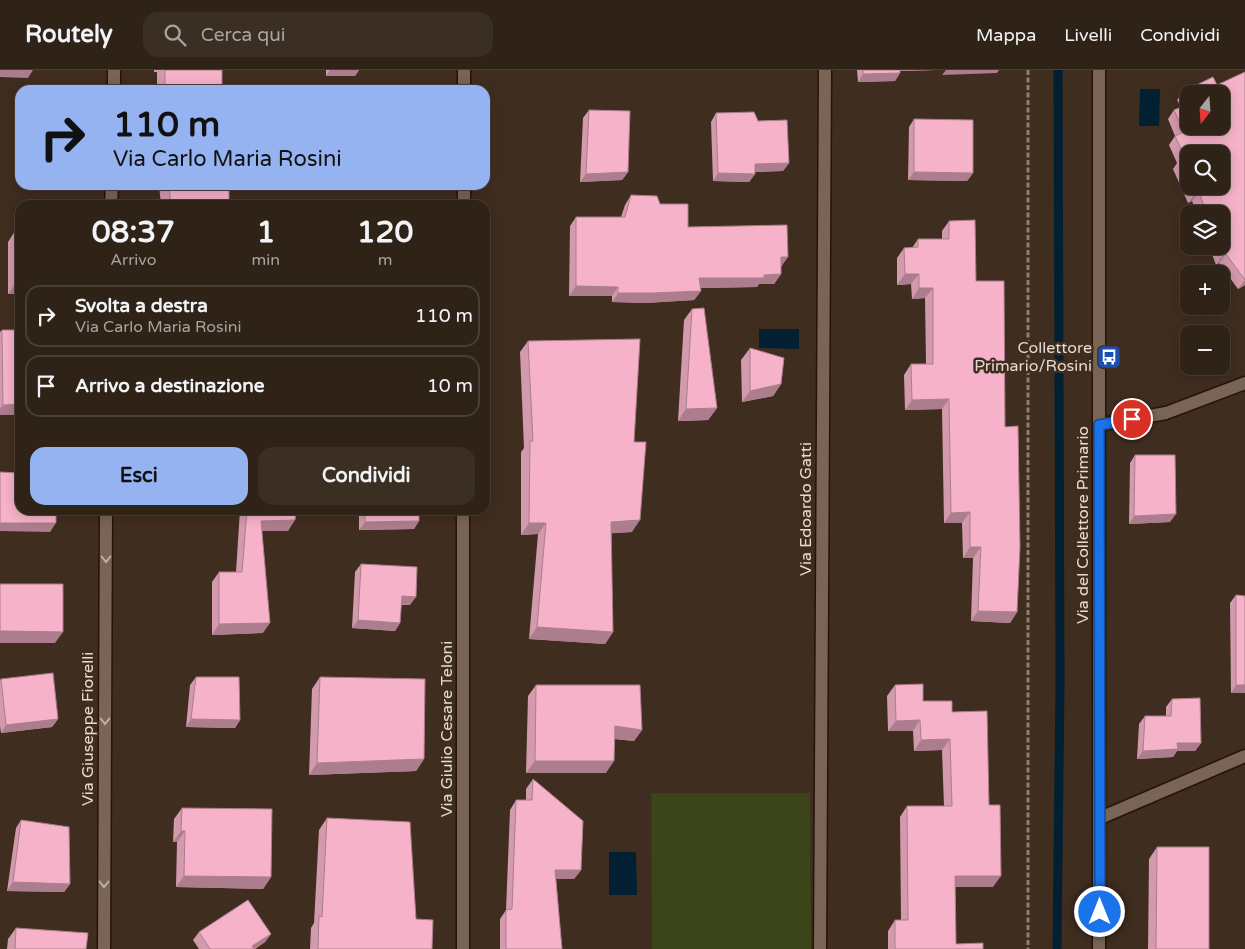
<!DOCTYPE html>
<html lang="it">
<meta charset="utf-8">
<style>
:root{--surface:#2f2217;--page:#3b2f24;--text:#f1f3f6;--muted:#a7a4a1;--line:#4a3f36;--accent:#95b2f1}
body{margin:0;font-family:"Varela Round",sans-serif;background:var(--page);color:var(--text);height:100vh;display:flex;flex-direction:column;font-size:19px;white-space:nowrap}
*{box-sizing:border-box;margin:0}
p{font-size:16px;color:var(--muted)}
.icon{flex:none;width:28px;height:28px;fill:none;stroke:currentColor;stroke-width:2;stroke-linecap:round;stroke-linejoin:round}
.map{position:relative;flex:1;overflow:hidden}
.details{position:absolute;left:15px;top:130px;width:475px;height:315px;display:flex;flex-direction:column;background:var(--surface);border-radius:15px;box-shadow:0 2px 12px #0003,0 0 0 1px var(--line)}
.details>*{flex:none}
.top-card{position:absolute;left:15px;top:15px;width:475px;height:105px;border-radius:15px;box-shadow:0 2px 12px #0003,0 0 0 1px var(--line);background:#95b2f1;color:#111;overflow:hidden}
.needle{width:32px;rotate:197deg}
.fabs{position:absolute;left:1180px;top:15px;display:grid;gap:10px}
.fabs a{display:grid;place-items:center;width:50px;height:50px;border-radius:10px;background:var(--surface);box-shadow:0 2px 12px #0003,0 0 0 1px var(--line);font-size:25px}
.pin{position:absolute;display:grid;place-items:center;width:42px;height:42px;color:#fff;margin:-21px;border:2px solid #fff;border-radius:50%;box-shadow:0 1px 5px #0007}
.me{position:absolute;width:55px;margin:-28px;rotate:0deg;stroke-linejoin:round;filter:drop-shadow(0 0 4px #0008)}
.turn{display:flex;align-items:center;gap:18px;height:105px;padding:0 15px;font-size:22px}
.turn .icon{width:65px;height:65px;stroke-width:2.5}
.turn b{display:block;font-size:35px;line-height:42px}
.eta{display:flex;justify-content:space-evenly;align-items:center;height:85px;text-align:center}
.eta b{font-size:30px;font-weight:700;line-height:35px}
.cta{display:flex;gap:10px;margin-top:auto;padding:10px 15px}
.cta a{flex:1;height:58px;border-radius:15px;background:var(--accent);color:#111;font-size:20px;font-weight:700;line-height:58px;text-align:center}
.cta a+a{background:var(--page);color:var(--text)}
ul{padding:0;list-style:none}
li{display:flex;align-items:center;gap:15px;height:62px;margin:0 10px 8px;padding:0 5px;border:2px solid var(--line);border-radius:15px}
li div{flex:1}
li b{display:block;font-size:19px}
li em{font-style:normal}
header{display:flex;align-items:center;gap:30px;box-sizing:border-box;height:70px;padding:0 25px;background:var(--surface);border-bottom:1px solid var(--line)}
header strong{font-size:24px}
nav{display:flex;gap:28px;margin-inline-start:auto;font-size:18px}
.search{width:350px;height:45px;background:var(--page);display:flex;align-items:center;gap:12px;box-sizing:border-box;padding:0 18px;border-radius:15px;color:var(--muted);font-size:19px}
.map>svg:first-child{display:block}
</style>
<header>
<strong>Routely</strong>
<div class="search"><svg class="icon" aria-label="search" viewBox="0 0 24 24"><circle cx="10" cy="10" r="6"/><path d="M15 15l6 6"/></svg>Cerca qui</div>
<nav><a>Mappa</a><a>Livelli</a><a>Condividi</a></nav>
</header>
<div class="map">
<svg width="1245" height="879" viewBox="0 0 1245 879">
<rect width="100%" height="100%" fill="#3f2d1f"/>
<path fill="#3c4519" d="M651,723H810L811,879H652Z"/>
<path fill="#022032" d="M1140,19H1160L1159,56H1139Z
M759,259H799V279L759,278Z
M609,782H636L637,825H609Z"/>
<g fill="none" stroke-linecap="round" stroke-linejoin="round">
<path stroke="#022032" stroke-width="9" d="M1057,879L1060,613L1058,0"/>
<g stroke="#251408" stroke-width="15">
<path id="minor" d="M1099,0V879
M114,20V0
M464,20V0
M111,135L112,115
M464,135V115
M1099,355L1166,343L1245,313
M1100,748L1245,686
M104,879L106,440
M463,879V440
M820,879L825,0"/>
</g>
<path stroke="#8d7e73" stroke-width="3" stroke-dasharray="5 2.5" stroke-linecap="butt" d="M1028,0V879"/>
<use href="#minor" stroke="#796455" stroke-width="12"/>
</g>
<path fill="#d399ac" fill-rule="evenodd" d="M154,0H222V20H157V2H154Z
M326,0H359L355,6H326Z
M857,0H936L900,1V3L895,11L858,12Z
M1245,2V215L1238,219L1219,193L1216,195L1209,176H1221V144H1197L1192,131L1188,133L1173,99L1177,93L1169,75L1175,66L1168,49L1174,40L1181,37L1177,30L1184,21L1217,15ZM1189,24L1221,56H1189ZM1189,84L1221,116H1189Z
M589,40L628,102L622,110L580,112L583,48Z
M716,43L758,51L789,93L783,101L755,102V104L749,112L713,111L711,52Z
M914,49L973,103L967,111L908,110L909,57Z
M159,115H229V135H161Z
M631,125L660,134L688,157L781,197V204L774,214H759L757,217L700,218L701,221L694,230L646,233L612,232V226H569L570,156L576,147H621L625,135Z
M949,151L976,211L1005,357L1017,542L1010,553L971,551L973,488H963L962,453H944L942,339L905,340L904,305L911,294H926L925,228L912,229L911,214L897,215V188L904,178H912L918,169H942V161Z
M15,161H20V224H8V172Z
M692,239L717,338L708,350L678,351L684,250Z
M2,260L20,345H0V262Z
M528,271L632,462L611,463L613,562L605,574L529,569L538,464L521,465V382L524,378L520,282Z
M750,278L781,314L773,326L742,332L741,290Z
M1135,385L1170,452L1129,454L1130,393Z
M240,440H296L288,461H262L263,563L212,565V512L219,502H236Z
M359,440H419V451L414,459L359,460Z
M361,494L410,535H401L400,553L395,561L352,558L355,502Z
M1236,525L1245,526V623H1231L1230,533Z
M196,607L240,650L235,658L186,657L190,615Z
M320,607L424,689L416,701L309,705L312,619Z
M1,609L58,649L52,657L1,663L0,656V610Z
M536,615L642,660L634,671L614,669L606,703H526L528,626Z
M895,615L923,631L952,642L989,735L993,817H955L956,874L983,879H888V861L895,850H901L900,747L907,736H944L942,680L914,681L913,661H888L887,626Z
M1172,629L1201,673L1195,681H1177L1173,687L1137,689L1139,654L1145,646H1166V637Z
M533,709L581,800L574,809H556L562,879H500V849L506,840L510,740L516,730H526V719Z
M182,738L271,807L263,819L176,817L177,772H173L174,749Z
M327,748L416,849L432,879H310L311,858L314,853L319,760Z
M21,750L70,814L64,822L7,821L16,758Z
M1157,777L1208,879H1148L1149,789Z
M16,858L86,879H7L8,869Z
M199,862L271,864L265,872L255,879H199L193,870Z"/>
<path fill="#ac7d8c" d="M0,0H33L28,8L0,7Z
M330,0H359L355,6H326Z
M895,0H936L894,1Z
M946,0H999L997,3L942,5Z
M900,3L895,11L858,12L863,4Z
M789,93L783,101L749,102L755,94Z
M628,102L622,110L580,112L586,104Z
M914,102L973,103L967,111L908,110Z
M718,103L755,104L749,112L713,111Z
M1199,122L1192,131L1188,133L1195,124Z
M1226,184L1219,193L1216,195L1223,185Z
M781,187H788L781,197Z
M781,204L774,214H759L757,217L692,218L699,208Z
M905,204H919L911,214L897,215Z
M1245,210V215L1238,219Z
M15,214H20V224H8Z
M576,216L618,217L612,226H569Z
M919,218H933L925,228L912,229Z
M701,221L694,230L646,233L612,232L618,223Z
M781,314L773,326L742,332L750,321Z
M949,329L942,339L905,340L912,330Z
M20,334V345H0V338L3,335Z
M717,338L708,350L678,351L686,339Z
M970,442L962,453H944L951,443Z
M1176,444L1170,452L1129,454L1134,446Z
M295,450L288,461H254L261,451Z
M640,450L632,462L603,464L611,452Z
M419,451L414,459L359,460L365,452Z
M0,453H56L50,462L0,461Z
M529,453H546L538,464L521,465Z
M970,477H981L973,488H963Z
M402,526L416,527L410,535L396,534Z
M978,541L1017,542L1010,553L971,551Z
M358,550L400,553L395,561L352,558Z
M270,553L263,563L212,565L219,554Z
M537,557L613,562L605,574L529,569Z
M0,561L63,562L55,573H0Z
M1236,615H1245V623H1231Z
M58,649L52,657L1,663L6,655Z
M191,649L240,650L235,658L186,657Z
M920,650L913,661H888L896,651Z
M615,656L642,660L634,671L607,668Z
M950,669L942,680L914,681L921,670Z
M1177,673H1201L1195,681H1177L1173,687L1137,689L1143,681Z
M424,689L416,701L309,705L317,693Z
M535,691H614L606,703H526Z
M181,761H185L177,772H173Z
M555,800H581L574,809H549Z
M184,806L271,807L263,819L176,817Z
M955,806H1001L993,817H947Z
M13,812L70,814L64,822L7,821Z
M271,864L265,872L255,879L252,876Z"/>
<path fill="#f5b2c8" stroke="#ac7d8c" d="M165,0H222V20H165Z
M863,0H900V3L863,4Z
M1245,2V210L1226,184L1223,185L1219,176H1221V144H1207L1199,122L1195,124L1191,116H1221V84H1189V111L1179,90L1185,87L1175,66L1184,62L1174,40L1189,34V56H1221V24H1189V32L1184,21L1213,7L1217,15Z
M589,40L630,41L628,102L586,104Z
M754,42L758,51L787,50L789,93L755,94V104L718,103L716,43Z
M914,49L973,50V103L914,102Z
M169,115H229V135H171Z
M631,125L657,126L660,134H688V157L787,155L788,187H781V204L764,205V208H699L701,221L652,223H618V217L576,216V147H625Z
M975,150L976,211H1004L1005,357L1018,356L1020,477L1017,542L978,541L981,477H970V442L951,443L949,329L912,330L911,294H933V218H919V204H905L904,178L918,177V169H949V151Z
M15,161H20V214H15Z
M704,238L717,338L686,339L692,239Z
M2,260H20V334L3,335Z
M640,269L634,372H646L640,450L611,452L613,562L537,557L546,453H529L530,371H533L528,271Z
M750,278L784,288L781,314L750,321Z
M1135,385H1175L1176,444L1134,446Z
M0,402L20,403V440H56V453H0Z
M247,440H296L295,450L261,451L270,553L219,554V502H242Z
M365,440H419V451L365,452Z
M361,494L417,497L416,527L402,526L400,553L358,550Z
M0,514H63V562L0,561Z
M1236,525L1245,526V615H1236Z
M53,603L58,649L6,655L1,609Z
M196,607H239L240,650L191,649Z
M320,607L425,609L424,689L317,693Z
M923,614V631H952V642L987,641L989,735H1000L1001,806H955L956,874L983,873V879H895V850H908L907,736H952L950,669L921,670L920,650L896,651L895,615Z
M536,615H640L642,660L615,656L614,691H535Z
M1200,628L1201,673H1177L1178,679L1143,681L1145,646H1171L1172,629Z
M533,709L583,751L581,800H555L562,879H506V840L512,839L516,730H532Z
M182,738L272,739L271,807L184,806L185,761H181Z
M327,748L410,752L416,849L433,850L432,879H318L319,846L322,847Z
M21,750L69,757L70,814L13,812Z
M1157,777H1209V879H1156Z
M248,830L271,864L252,876L254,879H210L199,862Z
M16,858L88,863L86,879H15Z"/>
<defs><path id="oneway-chevron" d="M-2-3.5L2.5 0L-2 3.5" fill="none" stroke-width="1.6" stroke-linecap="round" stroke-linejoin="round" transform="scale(1.25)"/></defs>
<g stroke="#bfb0a5">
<use href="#oneway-chevron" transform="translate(106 489) rotate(90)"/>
<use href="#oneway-chevron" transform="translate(105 651) rotate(90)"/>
<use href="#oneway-chevron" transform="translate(104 814) rotate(90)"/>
</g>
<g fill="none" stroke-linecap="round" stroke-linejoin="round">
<g stroke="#114b97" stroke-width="12">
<path id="route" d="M1100,842L1099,355L1132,349"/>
</g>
<use href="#route" stroke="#1a73e8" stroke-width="9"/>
</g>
<defs>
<g id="bus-square" transform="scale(1.25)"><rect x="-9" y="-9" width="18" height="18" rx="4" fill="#1a4fb4" stroke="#3f2d1f"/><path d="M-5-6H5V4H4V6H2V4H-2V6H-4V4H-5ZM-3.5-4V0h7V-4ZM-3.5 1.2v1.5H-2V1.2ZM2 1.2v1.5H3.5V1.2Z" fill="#fff"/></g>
</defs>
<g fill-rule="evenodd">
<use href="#bus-square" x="1109" y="287"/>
</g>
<g text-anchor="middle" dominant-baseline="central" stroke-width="5" stroke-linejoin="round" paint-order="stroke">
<g font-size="16" fill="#e5d9d0" stroke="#3f2d1f" text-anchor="end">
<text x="1092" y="278">Collettore<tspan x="1092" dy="18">Primario/Rosini</tspan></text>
</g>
<g font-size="16" fill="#e5d9d0" stroke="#3f2d1f">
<text transform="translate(806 439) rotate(-90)">Via Edoardo Gatti</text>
<text transform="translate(1083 455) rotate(-90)">Via del Collettore Primario</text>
<text transform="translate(88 659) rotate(-90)">Via Giuseppe Fiorelli</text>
<text transform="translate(447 659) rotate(-90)">Via Giulio Cesare Teloni</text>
</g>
</g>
</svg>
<div class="fabs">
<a><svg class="needle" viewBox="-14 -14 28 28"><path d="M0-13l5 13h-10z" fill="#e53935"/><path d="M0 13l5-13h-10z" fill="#a7a4a1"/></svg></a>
<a><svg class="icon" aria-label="search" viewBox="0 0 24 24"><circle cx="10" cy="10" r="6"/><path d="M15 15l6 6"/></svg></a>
<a><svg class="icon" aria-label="layers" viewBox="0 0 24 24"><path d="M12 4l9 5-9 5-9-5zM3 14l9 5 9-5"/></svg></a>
<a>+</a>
<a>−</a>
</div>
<div class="pin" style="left:1132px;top:349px;background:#d93025"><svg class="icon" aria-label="arrive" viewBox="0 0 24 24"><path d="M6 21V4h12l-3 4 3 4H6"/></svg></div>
<svg class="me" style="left:1100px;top:842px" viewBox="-20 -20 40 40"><circle r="17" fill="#1a73e8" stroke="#fff" stroke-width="3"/><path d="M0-11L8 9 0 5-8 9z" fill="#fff"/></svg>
<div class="top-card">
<div class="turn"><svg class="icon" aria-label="right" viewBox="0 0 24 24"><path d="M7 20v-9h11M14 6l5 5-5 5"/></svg><div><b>110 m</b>Via Carlo Maria Rosini</div></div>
</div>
<section class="details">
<div class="eta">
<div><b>08:37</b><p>Arrivo</p></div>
<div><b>1</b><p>min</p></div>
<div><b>120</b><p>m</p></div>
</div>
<ul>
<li><svg class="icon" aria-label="right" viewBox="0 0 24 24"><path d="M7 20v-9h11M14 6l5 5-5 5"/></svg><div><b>Svolta a destra</b><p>Via Carlo Maria Rosini</p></div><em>110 m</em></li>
<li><svg class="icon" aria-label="arrive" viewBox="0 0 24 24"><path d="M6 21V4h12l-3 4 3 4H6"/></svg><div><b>Arrivo a destinazione</b></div><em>10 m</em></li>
</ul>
<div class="cta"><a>Esci</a><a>Condividi</a></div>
</section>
</div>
